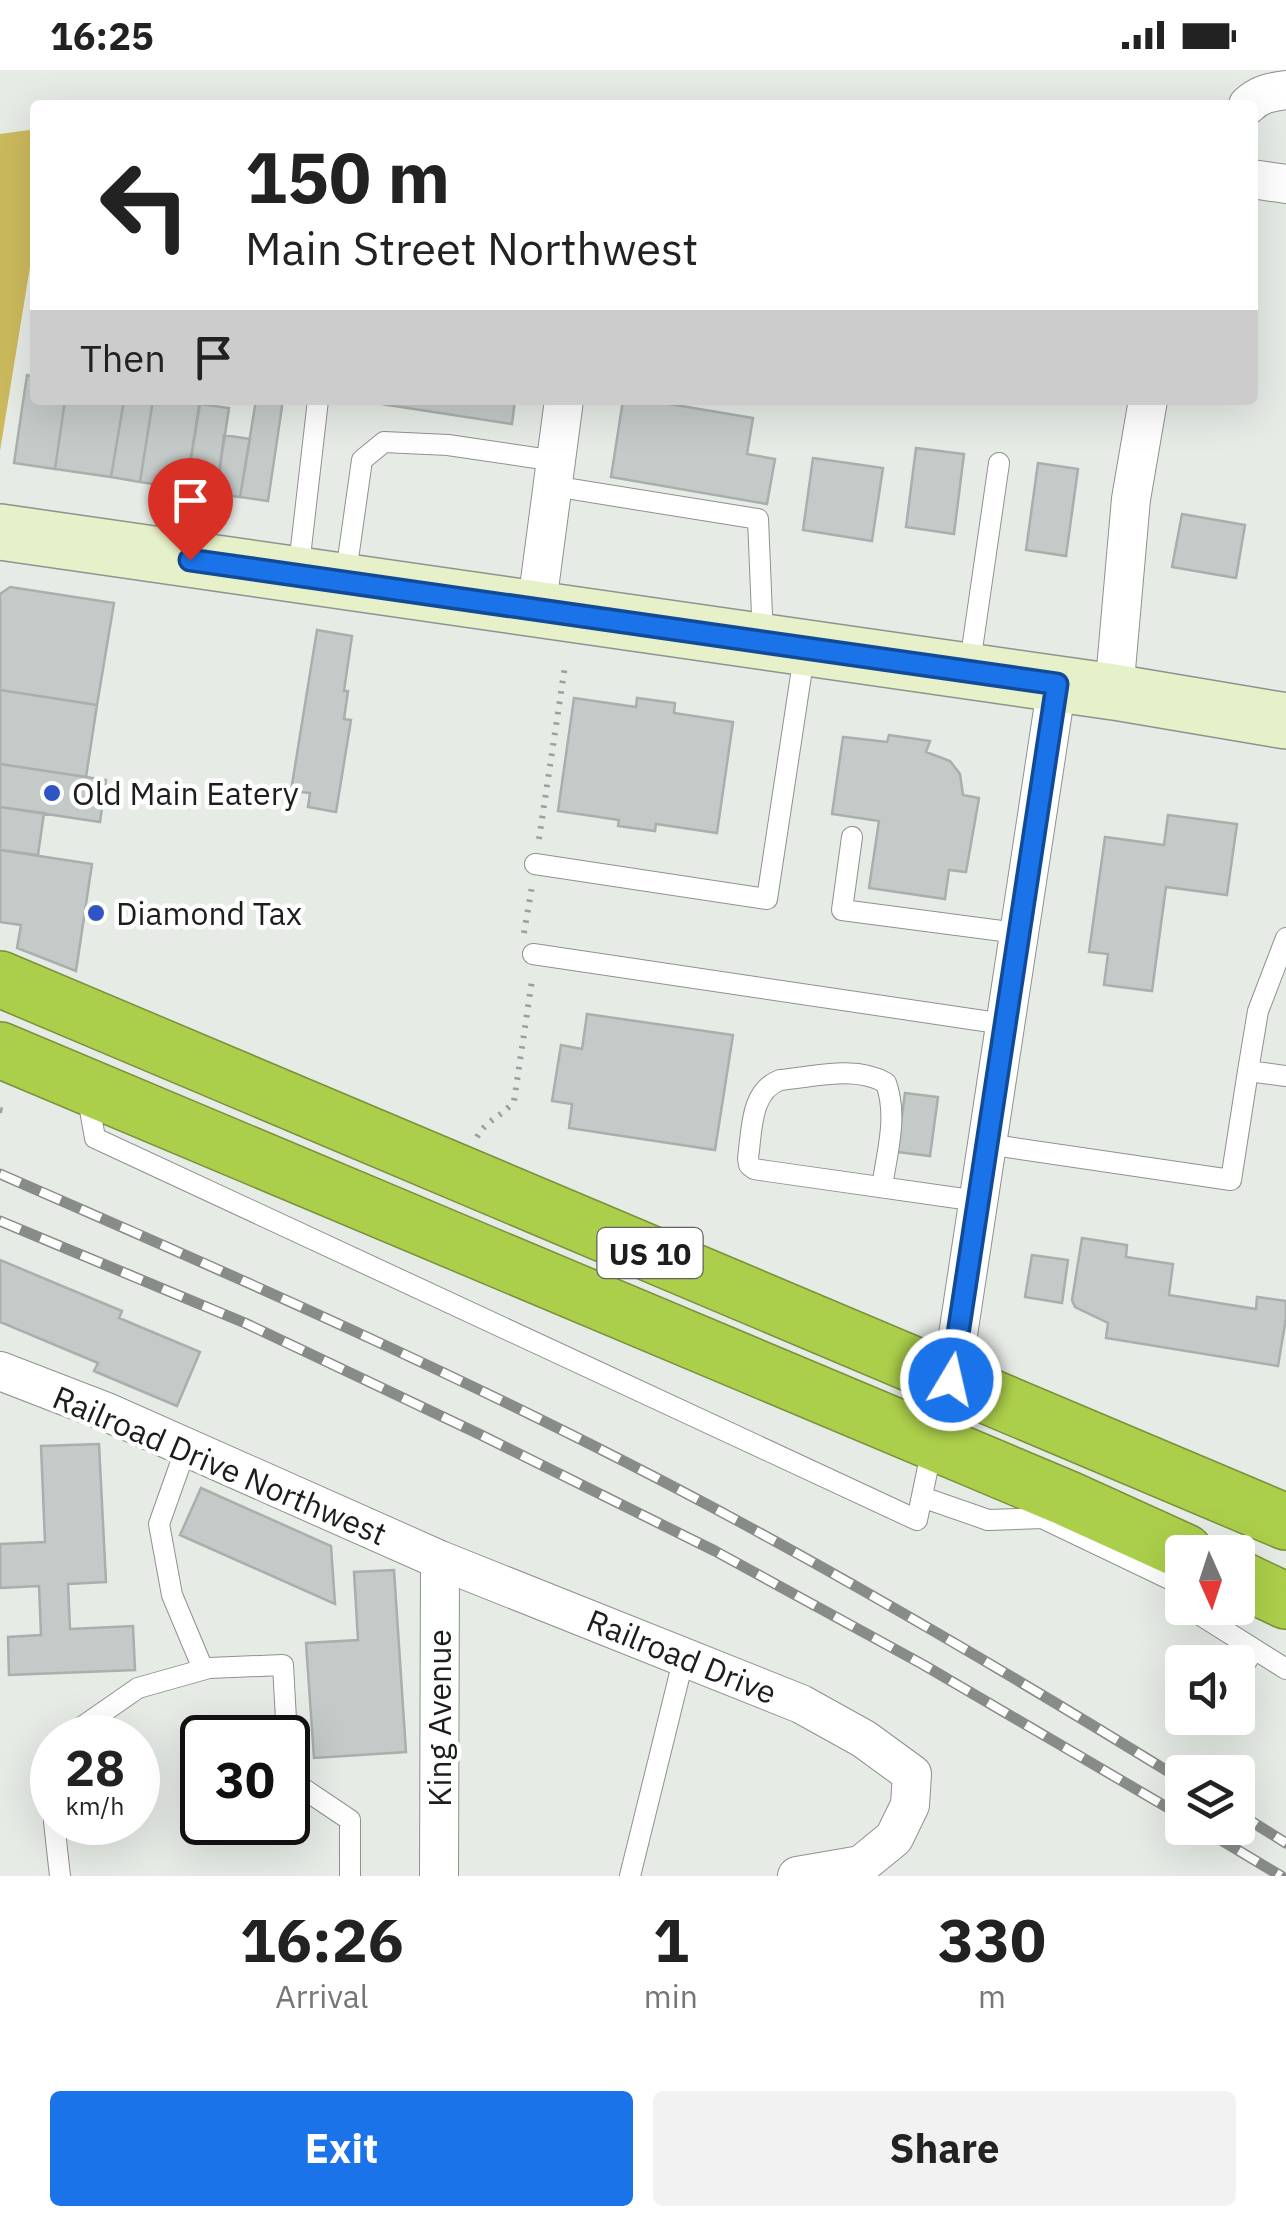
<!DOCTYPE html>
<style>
:root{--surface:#fff;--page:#f2f2f2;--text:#222;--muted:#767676;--accent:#1a73e8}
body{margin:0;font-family:"IBM Plex Sans",sans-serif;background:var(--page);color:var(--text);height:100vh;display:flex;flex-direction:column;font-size:38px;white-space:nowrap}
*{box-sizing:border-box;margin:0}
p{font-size:32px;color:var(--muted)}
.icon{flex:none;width:55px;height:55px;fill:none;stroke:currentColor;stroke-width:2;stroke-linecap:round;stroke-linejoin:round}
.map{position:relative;height:1806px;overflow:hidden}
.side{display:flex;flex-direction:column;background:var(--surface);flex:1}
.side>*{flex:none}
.top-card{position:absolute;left:30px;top:30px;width:1228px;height:305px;border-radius:10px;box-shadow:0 10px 40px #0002;background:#fff;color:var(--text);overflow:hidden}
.needle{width:65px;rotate:177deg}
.buttons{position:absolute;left:1165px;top:1465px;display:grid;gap:20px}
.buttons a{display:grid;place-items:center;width:90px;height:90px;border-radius:10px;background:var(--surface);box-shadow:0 10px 40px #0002;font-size:50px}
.speed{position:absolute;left:30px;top:1645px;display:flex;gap:20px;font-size:50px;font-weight:700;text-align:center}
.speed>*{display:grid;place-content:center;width:130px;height:130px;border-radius:50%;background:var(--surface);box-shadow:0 10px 40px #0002;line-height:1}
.speed small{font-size:25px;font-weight:400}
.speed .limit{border:5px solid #111;border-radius:15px;background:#fff;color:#111}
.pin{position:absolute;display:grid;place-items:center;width:85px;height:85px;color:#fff;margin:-102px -42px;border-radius:50% 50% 50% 0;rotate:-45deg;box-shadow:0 0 10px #0007}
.pin .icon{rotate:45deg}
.me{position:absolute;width:110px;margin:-55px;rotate:9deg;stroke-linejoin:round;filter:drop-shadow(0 0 8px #0008)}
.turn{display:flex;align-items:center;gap:35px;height:210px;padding:0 50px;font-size:45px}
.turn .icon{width:130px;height:130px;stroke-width:2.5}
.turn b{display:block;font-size:70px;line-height:85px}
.then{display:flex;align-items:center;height:95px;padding:0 50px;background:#0003;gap:20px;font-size:38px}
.eta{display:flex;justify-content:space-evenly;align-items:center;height:170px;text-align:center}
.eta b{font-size:60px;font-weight:700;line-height:70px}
.action{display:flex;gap:20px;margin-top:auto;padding:20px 50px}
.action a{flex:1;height:115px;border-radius:10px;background:var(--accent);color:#fff;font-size:40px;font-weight:700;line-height:115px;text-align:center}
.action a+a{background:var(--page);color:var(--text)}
.status{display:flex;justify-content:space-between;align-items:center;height:70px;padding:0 50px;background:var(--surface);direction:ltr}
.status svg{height:28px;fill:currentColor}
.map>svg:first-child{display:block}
</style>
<div class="status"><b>16:25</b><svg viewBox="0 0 49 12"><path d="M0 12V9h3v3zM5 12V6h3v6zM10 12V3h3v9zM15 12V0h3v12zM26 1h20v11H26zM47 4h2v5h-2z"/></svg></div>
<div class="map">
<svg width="1286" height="1806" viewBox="0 0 1286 1806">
<rect width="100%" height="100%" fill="#e6ebe6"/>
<path fill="#ccba5d" d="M29,60L35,64V166L0,381V64Z"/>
<path fill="#c4cac8" stroke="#a8afac" stroke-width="2.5" d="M27,305L35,307V330H65L55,399L14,393Z
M65,330H124L111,407L55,399Z
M124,330H153L140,412L111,407Z
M153,330H200L186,419L140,412Z
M256,330H283L268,431L240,427Z
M381,330H515L512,354L381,334Z
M623,330H646L753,348L747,384L775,389L767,434L611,407Z
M200,334L229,338L216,424L186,419Z
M224,365L250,369L240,427L216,424Z
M916,378L964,384L954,464L906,457Z
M813,388L883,398L872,471L803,460Z
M1038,393L1078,399L1066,486L1026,480Z
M1182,444L1245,455L1236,508L1172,497Z
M10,517L114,533L97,635L0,620V524Z
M317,560L352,566L344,621H348L344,649L351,650L336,742L308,737L310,723L291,721Z
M0,620L97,635L86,707L0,694Z
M574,628L636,637L637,628L675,633L674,643L733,652L717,763L656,754L655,761L618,756L619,750L558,741Z
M889,665L930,671L926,682L950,691L960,704L963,725L979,728L966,802L949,800L945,829L869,818L879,751L832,744L843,667L887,672Z
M0,694L106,710L100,752L0,737Z
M0,737L44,743L38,785L0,780Z
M1168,745L1237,754L1227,825L1166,817L1152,921L1104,915L1108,884L1089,882L1105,767L1164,775Z
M0,780L92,794L76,901L17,878L21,855L0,852Z
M587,944L733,965L715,1080L569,1058L572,1034L552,1031L561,975L582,979Z
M905,1023L938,1027L930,1086L897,1082Z
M1082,1168L1127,1175L1126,1187L1173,1194L1169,1225L1256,1239L1257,1227L1286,1231V1248L1278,1296L1106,1268L1108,1253L1075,1237L1072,1230Z
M1032,1185L1068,1190L1062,1233L1025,1227Z
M0,1190L122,1241L119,1248L200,1282L177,1336L94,1301L98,1293L0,1252Z
M99,1374L106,1512L68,1514L70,1559L133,1556L135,1600L9,1605L8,1567L41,1565L39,1516L0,1518V1474L45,1472L41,1376Z
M201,1418L331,1476L335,1534L180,1465Z
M394,1500L406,1682L314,1688L306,1573L358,1570L354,1502Z"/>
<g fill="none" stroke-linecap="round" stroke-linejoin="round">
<g stroke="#8e928e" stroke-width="22">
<path id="lane" d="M553,416L758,449L763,569
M298,504L318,330
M345,510L362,390L384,372L448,375L556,391
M969,600L999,393
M852,767L842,840L1018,863
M535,794L767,829L805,579
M1286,868L1258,941L1248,1001L1286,1006
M533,884L1004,954
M87,1023L95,1068L917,1450L933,1373
M987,1074L1231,1110L1248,1001
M882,1117C887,1082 898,1047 886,1013C855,995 814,1007 780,1010C750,1021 752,1061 748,1088L749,1095L754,1099L767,1101L978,1131
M186,1378L159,1454L172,1525L203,1599
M922,1427L988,1450L1042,1448L1182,1515
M1189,1538L1286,1599
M1238,1605L1254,1579
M66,1668L138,1618L209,1598L283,1595L287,1668
M288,1683L289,1709L350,1750V1806
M52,1720V1735
M54,1752L60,1806
M630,1806L684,1587"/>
</g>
<g stroke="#8e928e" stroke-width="40">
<path id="street" d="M1248,35C1259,24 1271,22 1286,20
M1252,109L1286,114
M536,541L564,330
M1114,622L1131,429L1148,330
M0,1301L109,1343L440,1490L801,1634L864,1669L912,1704L910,1735L894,1768L861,1795L797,1806
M933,1373L951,1311L1057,614
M439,1806L440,1490"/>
</g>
<g stroke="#8e928e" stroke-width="58">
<path id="secondary" d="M0,462L1114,622L1286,651"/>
</g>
<g stroke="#7a913b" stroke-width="58">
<path id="highway" d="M0,909L1286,1452
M0,980L1066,1428L1185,1482
M1238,1508L1286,1531"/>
</g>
<path stroke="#9ca09c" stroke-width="6" stroke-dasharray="2.5 8" stroke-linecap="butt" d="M539,769L565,596
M524,863L532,816
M0,1040L9,1042
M477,1067C487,1049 502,1047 514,1031L532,910"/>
<use href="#lane" stroke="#fff" stroke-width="20"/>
<use href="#street" stroke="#fff" stroke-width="38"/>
<use href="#secondary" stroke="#e6f1c9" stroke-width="55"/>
<use href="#highway" stroke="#accf4b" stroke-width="55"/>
<g stroke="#888c88" stroke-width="11">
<path id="rail" d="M0,1104C249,1212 499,1322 738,1451C889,1533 1036,1620 1182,1710
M0,1151L245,1253L479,1364L715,1481L922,1594L1182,1746
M1238,1743L1286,1773
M1201,1758L1281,1806"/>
</g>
<use href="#rail" stroke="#fff" stroke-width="8" stroke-dasharray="22" stroke-linecap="butt"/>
</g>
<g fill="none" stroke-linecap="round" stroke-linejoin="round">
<g stroke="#114b97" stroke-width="25">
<path id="route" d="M190,490L1057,614L951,1310"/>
</g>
<use href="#route" stroke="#1a73e8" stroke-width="18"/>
</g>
<g fill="#2f55c5" stroke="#fff" stroke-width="4">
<circle cx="52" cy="723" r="10"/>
<circle cx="96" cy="843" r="10"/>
</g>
<g text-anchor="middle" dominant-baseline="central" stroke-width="9" stroke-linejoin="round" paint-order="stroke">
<rect fill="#fff" stroke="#606260" stroke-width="2.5" x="597.5" y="1158" width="105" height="50" rx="8"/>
<g font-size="30" font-weight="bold" fill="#1c1e1c">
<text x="650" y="1183">US 10</text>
</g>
<g font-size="32" fill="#1c1e1c" stroke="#fff" text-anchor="start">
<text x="72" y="723">Old Main Eatery</text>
<text x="116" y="843">Diamond Tax</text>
</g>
<g font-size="32" fill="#1c1e1c" stroke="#fff">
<text transform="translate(220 1395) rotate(23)">Railroad Drive Northwest</text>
<text transform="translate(682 1586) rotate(22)">Railroad Drive</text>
<text transform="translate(439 1648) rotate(-90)">King Avenue</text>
</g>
</g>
</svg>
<div class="buttons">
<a><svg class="needle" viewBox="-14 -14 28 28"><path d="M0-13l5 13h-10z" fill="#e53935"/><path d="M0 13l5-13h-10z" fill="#767676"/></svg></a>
<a><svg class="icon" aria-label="sound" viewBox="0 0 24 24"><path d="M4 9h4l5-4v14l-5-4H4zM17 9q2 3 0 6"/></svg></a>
<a><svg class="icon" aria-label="layers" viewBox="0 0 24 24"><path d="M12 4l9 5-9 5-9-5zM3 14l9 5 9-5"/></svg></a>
</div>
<div class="speed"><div>28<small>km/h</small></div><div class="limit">30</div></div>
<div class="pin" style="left:190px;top:490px;background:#d93025"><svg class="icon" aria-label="arrive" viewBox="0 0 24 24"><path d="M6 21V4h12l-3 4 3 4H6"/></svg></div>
<svg class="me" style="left:951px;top:1310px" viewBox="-20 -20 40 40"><circle r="17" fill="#1a73e8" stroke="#fff" stroke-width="3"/><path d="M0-11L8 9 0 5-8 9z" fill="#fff"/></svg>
<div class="top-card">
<div class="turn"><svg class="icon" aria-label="left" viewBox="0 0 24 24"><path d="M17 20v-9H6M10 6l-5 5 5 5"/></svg><div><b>150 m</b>Main Street Northwest</div></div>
<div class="then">Then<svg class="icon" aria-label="arrive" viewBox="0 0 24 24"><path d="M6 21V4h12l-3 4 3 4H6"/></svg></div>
</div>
</div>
<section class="side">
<div class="eta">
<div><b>16:26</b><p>Arrival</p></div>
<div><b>1</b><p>min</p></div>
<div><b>330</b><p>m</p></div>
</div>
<div class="action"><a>Exit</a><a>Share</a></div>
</section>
